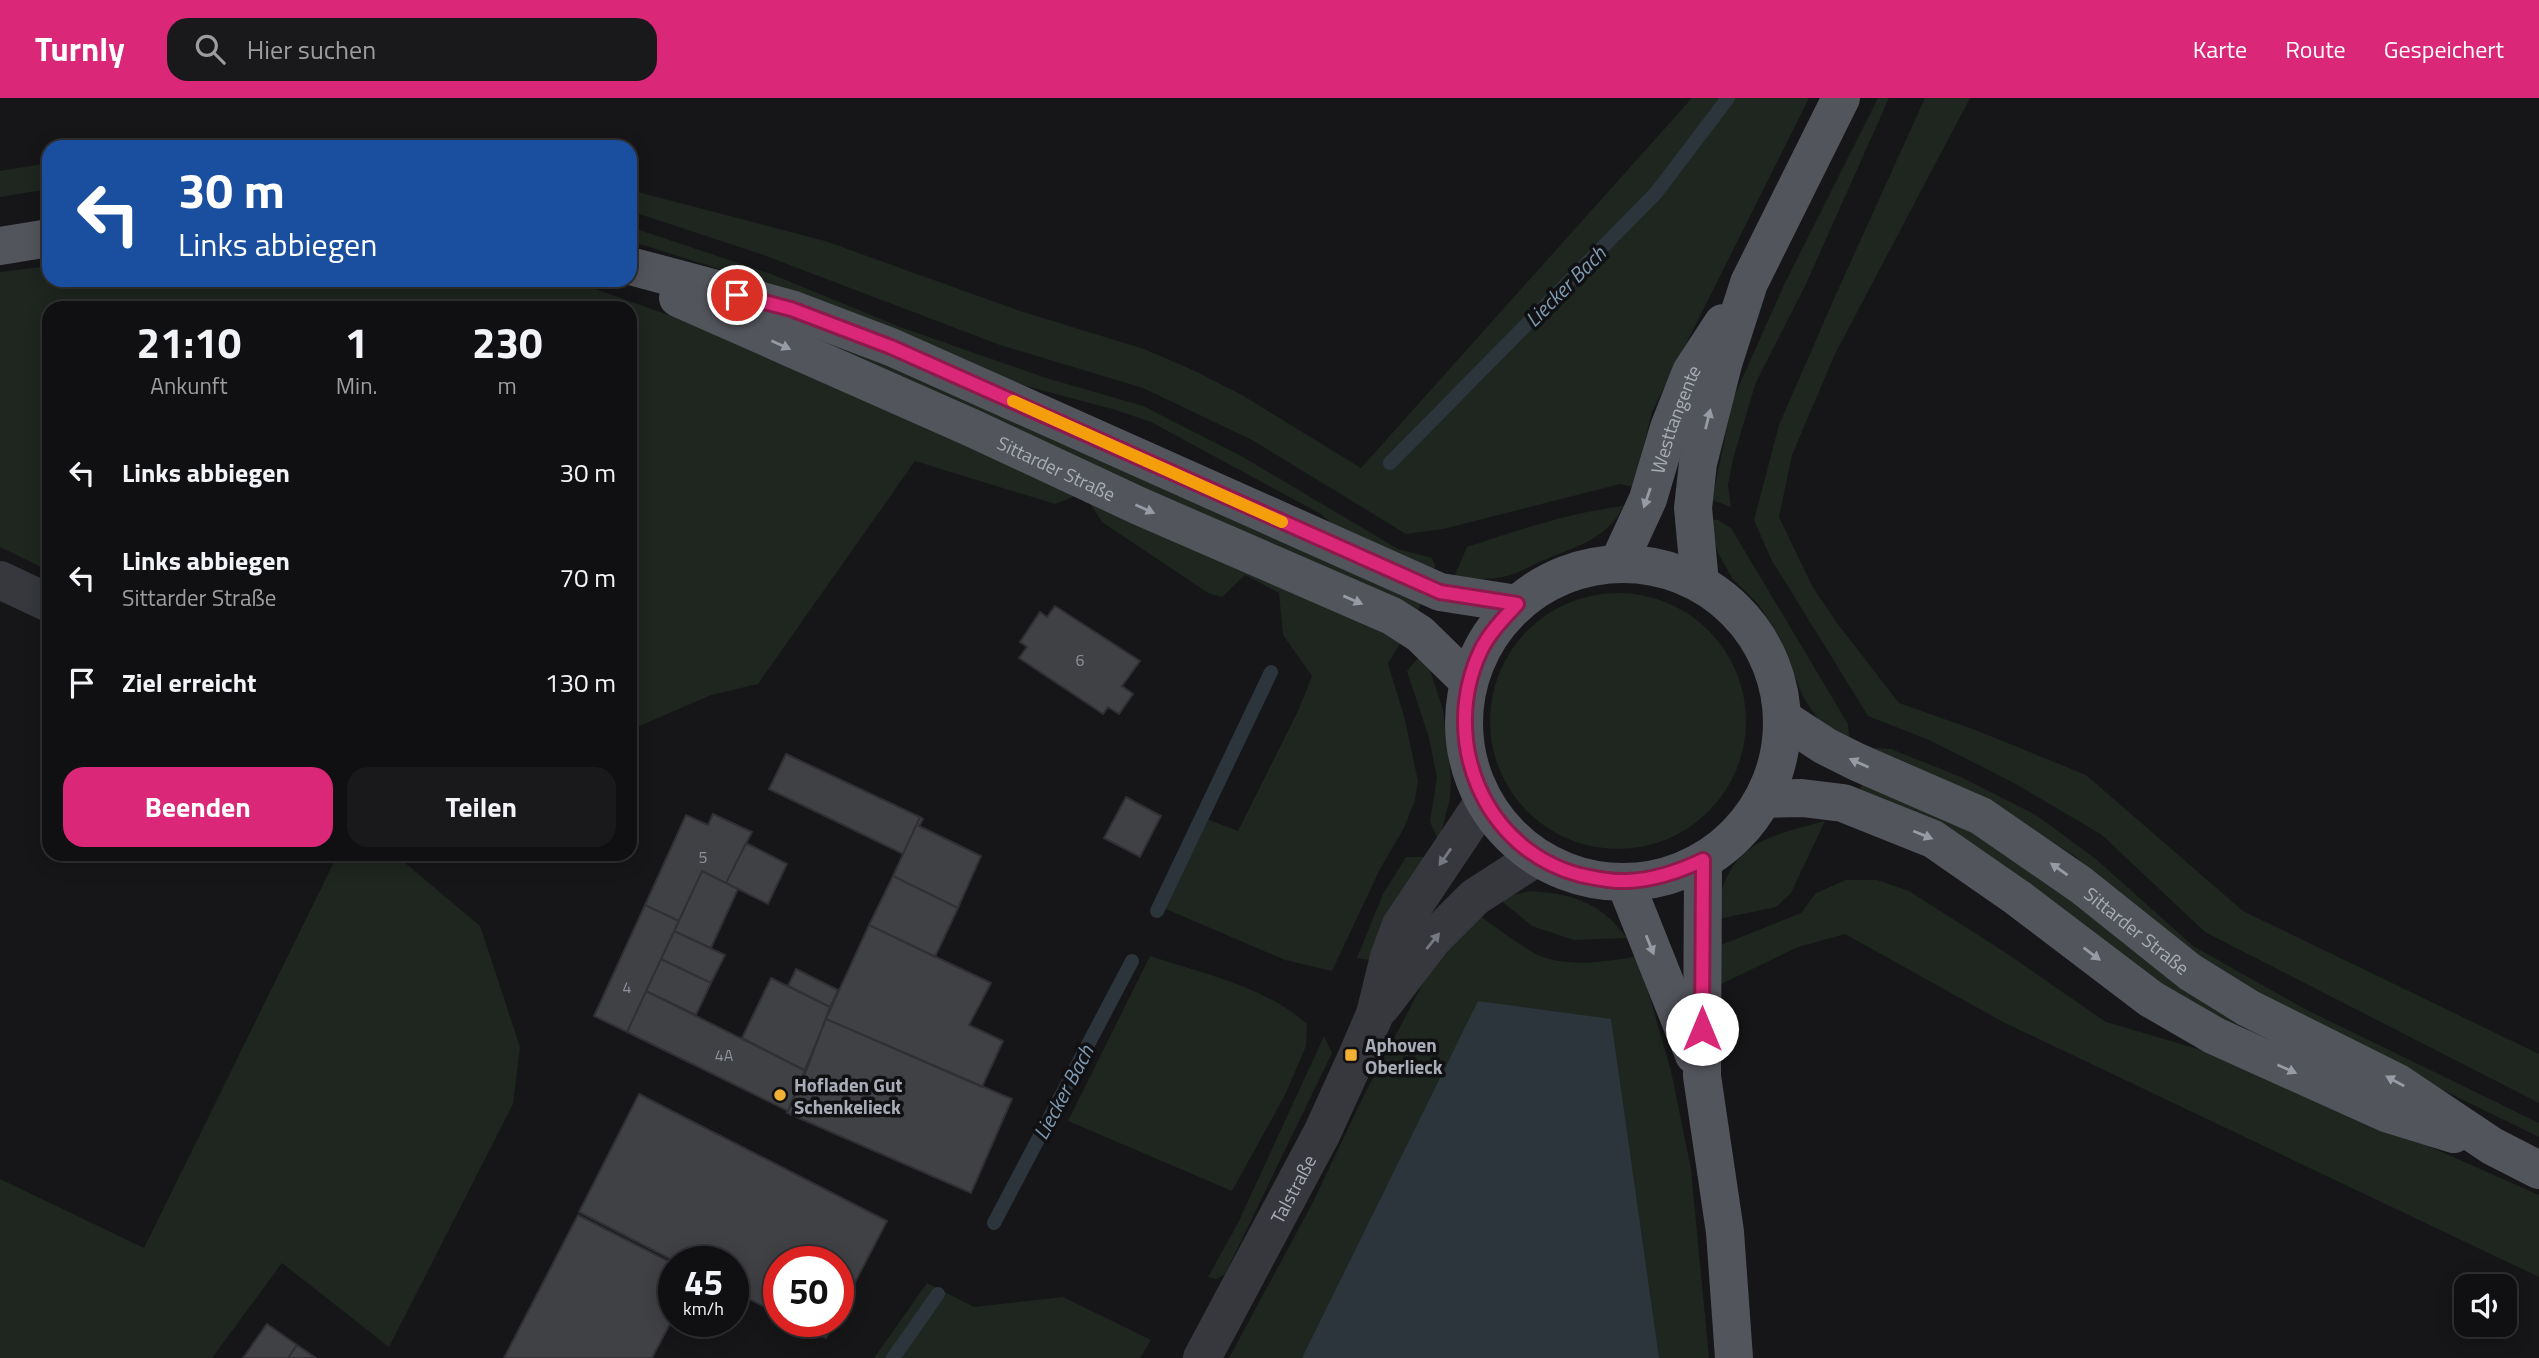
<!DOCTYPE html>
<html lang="de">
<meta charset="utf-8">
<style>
:root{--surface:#101012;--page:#19191b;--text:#f1f3f6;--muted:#9c9d9f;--line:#303032;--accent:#db2777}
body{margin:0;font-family:"Titillium Web",sans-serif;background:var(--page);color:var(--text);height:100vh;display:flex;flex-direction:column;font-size:26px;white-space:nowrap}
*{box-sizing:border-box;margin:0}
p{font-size:23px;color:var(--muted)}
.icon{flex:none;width:38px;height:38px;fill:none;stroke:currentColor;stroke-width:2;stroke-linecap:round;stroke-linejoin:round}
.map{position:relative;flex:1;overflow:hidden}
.panel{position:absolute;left:42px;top:203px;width:595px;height:560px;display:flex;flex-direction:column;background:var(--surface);border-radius:21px;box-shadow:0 4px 18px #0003,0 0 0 2px var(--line)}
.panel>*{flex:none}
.top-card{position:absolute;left:42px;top:42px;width:595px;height:147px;border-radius:21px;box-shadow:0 4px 18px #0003,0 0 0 2px var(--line);background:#1a4fa0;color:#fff;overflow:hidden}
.controls{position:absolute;left:2454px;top:1176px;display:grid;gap:14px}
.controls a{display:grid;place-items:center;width:63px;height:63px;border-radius:14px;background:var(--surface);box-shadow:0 4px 18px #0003,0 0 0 2px var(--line);font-size:35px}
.speed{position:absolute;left:658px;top:1148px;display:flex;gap:14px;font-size:35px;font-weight:700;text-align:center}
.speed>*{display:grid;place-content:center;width:91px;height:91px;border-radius:50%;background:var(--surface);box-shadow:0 4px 18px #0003,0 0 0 2px var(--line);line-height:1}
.speed small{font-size:18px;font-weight:400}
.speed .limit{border:10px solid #d22;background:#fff;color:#111}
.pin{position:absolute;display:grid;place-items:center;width:60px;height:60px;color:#fff;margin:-30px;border:4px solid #fff;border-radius:50%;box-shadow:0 2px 7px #0007}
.me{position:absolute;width:77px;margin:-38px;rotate:0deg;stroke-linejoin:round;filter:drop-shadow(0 0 5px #0008)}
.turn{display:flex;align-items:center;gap:24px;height:147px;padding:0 21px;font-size:32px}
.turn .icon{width:91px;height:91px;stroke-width:2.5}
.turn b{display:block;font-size:49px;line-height:60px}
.eta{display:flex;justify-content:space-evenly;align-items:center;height:119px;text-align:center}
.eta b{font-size:42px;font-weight:700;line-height:49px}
.cta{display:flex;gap:14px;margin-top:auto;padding:14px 21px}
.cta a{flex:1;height:80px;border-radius:21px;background:var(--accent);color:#fff;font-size:28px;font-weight:700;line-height:80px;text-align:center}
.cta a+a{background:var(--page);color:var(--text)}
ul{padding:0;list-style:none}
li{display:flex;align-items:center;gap:21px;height:105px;padding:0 21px}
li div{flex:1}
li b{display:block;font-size:26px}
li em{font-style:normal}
header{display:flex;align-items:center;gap:42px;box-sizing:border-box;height:98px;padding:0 35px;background:var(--accent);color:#fff}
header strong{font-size:33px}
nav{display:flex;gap:38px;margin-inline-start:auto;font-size:24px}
.search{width:490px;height:63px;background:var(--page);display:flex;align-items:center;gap:18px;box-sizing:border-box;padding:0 24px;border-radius:21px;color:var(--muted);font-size:26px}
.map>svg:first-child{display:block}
</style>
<header>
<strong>Turnly</strong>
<div class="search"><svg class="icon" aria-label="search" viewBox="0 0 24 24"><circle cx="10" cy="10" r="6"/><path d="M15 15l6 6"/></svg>Hier suchen</div>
<nav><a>Karte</a><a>Route</a><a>Gespeichert</a></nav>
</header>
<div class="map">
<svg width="2539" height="1260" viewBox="0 0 2539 1260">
<rect width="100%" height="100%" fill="#161618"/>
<path fill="#1e261f" d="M1692,0H1809L1652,314L1634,389L1620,386L1443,431L1406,436L1252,342L1143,290L1000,247L758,155L630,113V92L825,143L1020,213L1144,251L1195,273L1242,297L1361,370Z
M1878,0H1889L1806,186L1756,284L1733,361L1728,387L1731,409L1712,402L1733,301L1784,187Z
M1925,0H1970L1835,256L1792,357L1779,419L1812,488L1837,525L1899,605L1978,633L2086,677L2243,813L2539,956V1005L2205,834L2102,737L2016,686L1929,642L1868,618L1771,461L1754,422L1779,327L1837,194Z
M282,41H369L460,49H153Z
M49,65V91L0,99V73Z
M630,129L771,176L900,229L1046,280L1143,308L1243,359L1398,451L1432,460L1435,467L1433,477L1345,437L1321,416L1151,324L1116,312L1026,288L978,272L742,178L630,143Z
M49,168V182H570L674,219L904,312L1286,484L1403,540L1388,566L1404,618L1418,683L1415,702L1404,730L1380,771L1332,873L1285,862L1159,808L1204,720L1238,733L1299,611L1312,578L1283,537L1279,495L1245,477L1222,499L1208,495L1102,424L1083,395L1055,406L915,363L758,586L711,597L630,632V210H49V473L0,449V174Z
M829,234L1423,501L1416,517L822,247Z
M1623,408C1609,441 1574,449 1544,462C1530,468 1518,476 1503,479C1486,482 1471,481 1454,479L1467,449C1518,432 1569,415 1623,408Z
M1709,421L1718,422L1731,430L1848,626L1850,647L1822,627L1803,599L1780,540L1759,507L1732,480L1717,453Z
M1490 623a128 128 0 1 1 256 0a128 128 0 1 1-256 0Z
M1419,559L1430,572L1443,612L1451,681L1450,700L1439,743L1430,724L1437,679L1429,640L1407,573Z
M1875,650L1891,651L1961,679L2036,717L2096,761L2193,848L2305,911L2539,1025V1039L2262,904L2187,857L2076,759L1992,706L1872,655Z
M1864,682L1944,715L2342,972L2202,918L1859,693Z
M1825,723L1791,795L1776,809L1714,822C1728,747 1757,741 1825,723Z
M338,756H389L404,764L480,828L520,949L513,1006L389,1249L282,1165L212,1260H0V1081L144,1150Z
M1406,759H1422L1427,762L1369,862L1357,860L1383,796Z
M1846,782H1877L1909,793L2003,853L2106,924L2232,961L2539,1097V1179L2003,924L1845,836L1798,849L1721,886L1716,849L1801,815L1816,795Z
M1530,793C1574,796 1600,804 1627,840L1574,842L1532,828L1498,800Z
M1477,816C1496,829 1516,845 1536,856C1564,870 1608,864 1638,858L1671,973L1691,1071L1709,1260H1229L1312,1106L1366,993L1436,861Z
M1150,858C1202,875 1266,889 1307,926L1306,948L1285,997L1232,1093L1068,1023Z
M1324,938L1332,955L1225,1176L1216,1181L1208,1179L1238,1125Z
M927,1185L974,1209L1063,1199L1151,1242L1140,1260H874Z"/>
<path fill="#2c353c" d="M1478,903L1611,921L1659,1260H1302Z"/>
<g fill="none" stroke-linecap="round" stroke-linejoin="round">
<path stroke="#2c353c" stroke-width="14" d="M1390,365L1656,95L1728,0
M1157,813L1271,574
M994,1125L1132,863
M893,1260L938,1196"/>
</g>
<path fill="#404145" stroke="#303034" stroke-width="2" d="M1055,508L1140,563L1122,588L1133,596L1119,616L1108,609L1103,616L1019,560L1027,549L1020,544L1040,514L1047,519Z
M786,656L920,719L903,756L769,691Z
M1126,699L1161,718L1140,759L1104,740Z
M713,716L752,734L726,785L702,773L679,823L645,807L686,717L708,727Z
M920,719L923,721L919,728L981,758L958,810L893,778Z
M746,745L787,766L768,806L726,785Z
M702,773L738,791L711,850L674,833Z
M893,778L958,810L935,859L869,827Z
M645,807L679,823L627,934L594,918Z
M869,827L991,885L969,927L1003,943L982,989L826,921Z
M674,833L725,857L711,885L661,861Z
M661,861L711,885L696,917L646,893Z
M796,871L838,892L830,909L788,888Z
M771,880L830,909L806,973L742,940Z
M646,893L806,973L788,1013L627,934Z
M826,921L1012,1001L971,1095L787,1015Z
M639,996L887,1123L838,1217V1164H779V1216L733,1193V1164H676L579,1114Z
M578,1117L674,1166V1218L652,1260H504Z
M793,1223H835L826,1240Z
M267,1226L297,1247L288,1260H243Z
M297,1247L316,1260H288Z"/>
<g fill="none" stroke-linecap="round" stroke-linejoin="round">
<g stroke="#37383d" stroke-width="38">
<path d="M0,482L49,505"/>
<path d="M1381,909L1433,841L1475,799L1537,759"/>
<path id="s1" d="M1202,1260L1322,1035L1357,958L1375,916L1389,859L1401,827L1484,703"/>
</g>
<g stroke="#53555c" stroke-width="38">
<path d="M0,148L49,140"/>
<path d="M630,168L791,211L891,249L1440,494L1517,506"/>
<path id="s2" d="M678,200L972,330L1139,408L1392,518L1420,536L1469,584"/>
<path id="s3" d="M1618,466L1648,401L1669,330L1691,274L1723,225"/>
<circle cx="1623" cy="625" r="159"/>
<path d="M1700,485L1693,410L1698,365L1723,266L1749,185L1841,0"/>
<path id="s4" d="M1782,620L1825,648L1857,664L1981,718L2081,787L2190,874L2248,910L2398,985L2492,1048L2539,1072"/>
<path d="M1763,701L1802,700L1843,705L1933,741L2018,800L2151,901L2215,938L2386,1015L2454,1036"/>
<path d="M1703,763L1702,978L1725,1134L1734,1260"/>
<path d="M1625,784L1694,957"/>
</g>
</g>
<defs><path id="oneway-solid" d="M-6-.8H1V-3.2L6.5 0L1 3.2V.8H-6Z" transform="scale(1.75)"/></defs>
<g fill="#979ba6">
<use href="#oneway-solid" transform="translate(781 247) rotate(24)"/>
<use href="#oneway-solid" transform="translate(1708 321) rotate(-76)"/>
<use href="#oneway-solid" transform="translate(1647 400) rotate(109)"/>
<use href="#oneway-solid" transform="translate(1145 411) rotate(24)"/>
<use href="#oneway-solid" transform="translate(1353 502) rotate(23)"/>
<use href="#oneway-solid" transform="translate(1859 665) rotate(-156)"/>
<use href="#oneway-solid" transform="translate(1923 737) rotate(22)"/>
<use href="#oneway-solid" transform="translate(2059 771) rotate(-145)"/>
<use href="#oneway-solid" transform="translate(1650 847) rotate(68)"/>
<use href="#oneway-solid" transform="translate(2092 856) rotate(37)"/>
<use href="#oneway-solid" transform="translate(2287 971) rotate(24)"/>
<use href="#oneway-solid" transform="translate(2395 983) rotate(-151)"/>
</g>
<g fill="#757881">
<use href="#oneway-solid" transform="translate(1445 759) rotate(125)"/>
<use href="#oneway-solid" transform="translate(1433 843) rotate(-51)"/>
</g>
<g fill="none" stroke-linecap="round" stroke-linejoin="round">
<g stroke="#8e194d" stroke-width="18">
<path id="route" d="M737,197L791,211L891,249L1440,494L1517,506C1504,520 1490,534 1481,552C1439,640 1482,751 1580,777C1595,780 1611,784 1627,783C1654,782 1678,774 1703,762L1702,931"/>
</g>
<use href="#route" stroke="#db2777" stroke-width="12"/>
<path stroke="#f59e0b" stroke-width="12" d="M1013,303L1282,424"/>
</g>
<g fill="#f2b134" stroke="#111113" stroke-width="2.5">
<rect x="1344" y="950" width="14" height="14" rx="3.5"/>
<circle cx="780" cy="997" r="7"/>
</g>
<g text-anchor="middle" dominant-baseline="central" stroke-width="7" stroke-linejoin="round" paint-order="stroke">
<g font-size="16" fill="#8e929b">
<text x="1080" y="562">6</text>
<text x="703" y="759">5</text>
<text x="627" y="889">4</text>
<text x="724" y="957">4A</text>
</g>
<g font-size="19" fill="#a8adb8" stroke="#111113">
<text stroke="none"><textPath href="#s3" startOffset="156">Westtangente</textPath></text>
<text stroke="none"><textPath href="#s2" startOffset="415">Sittarder Straße</textPath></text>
<text stroke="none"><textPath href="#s4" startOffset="416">Sittarder Straße</textPath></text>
<text stroke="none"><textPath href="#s1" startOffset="192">Talstraße</textPath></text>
</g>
<g font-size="19" font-weight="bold" fill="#a8adb8" stroke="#111113" text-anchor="start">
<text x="1365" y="946">Aphoven<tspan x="1365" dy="22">Oberlieck</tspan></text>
<text x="794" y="986">Hofladen Gut<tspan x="794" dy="22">Schenkelieck</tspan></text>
</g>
<g font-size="21" font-style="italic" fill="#7f9bb3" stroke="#111113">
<text transform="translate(1565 188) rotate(-45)">Liecker Bach</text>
<text transform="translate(1063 994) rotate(-62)">Liecker Bach</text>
</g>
</g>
</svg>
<div class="controls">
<a><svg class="icon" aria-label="sound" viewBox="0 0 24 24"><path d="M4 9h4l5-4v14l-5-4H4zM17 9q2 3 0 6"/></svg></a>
</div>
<div class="speed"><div>45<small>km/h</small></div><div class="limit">50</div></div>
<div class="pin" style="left:737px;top:197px;background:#d93025"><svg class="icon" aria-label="arrive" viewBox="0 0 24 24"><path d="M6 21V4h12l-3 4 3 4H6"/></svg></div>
<svg class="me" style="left:1702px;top:931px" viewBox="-20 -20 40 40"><circle r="19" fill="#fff"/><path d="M0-13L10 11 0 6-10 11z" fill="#db2777"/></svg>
<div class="top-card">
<div class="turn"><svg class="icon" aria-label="left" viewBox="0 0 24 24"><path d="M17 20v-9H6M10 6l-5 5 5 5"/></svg><div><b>30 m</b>Links abbiegen</div></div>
</div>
<section class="panel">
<div class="eta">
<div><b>21:10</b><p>Ankunft</p></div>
<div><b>1</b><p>Min.</p></div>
<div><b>230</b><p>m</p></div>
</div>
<ul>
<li><svg class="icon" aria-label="left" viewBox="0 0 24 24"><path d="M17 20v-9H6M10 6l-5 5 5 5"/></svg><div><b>Links abbiegen</b></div><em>30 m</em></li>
<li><svg class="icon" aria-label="left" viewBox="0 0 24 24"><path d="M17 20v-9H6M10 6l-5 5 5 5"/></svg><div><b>Links abbiegen</b><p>Sittarder Straße</p></div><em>70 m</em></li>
<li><svg class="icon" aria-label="arrive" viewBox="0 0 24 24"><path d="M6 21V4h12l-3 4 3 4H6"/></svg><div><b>Ziel erreicht</b></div><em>130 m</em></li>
</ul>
<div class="cta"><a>Beenden</a><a>Teilen</a></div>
</section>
</div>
